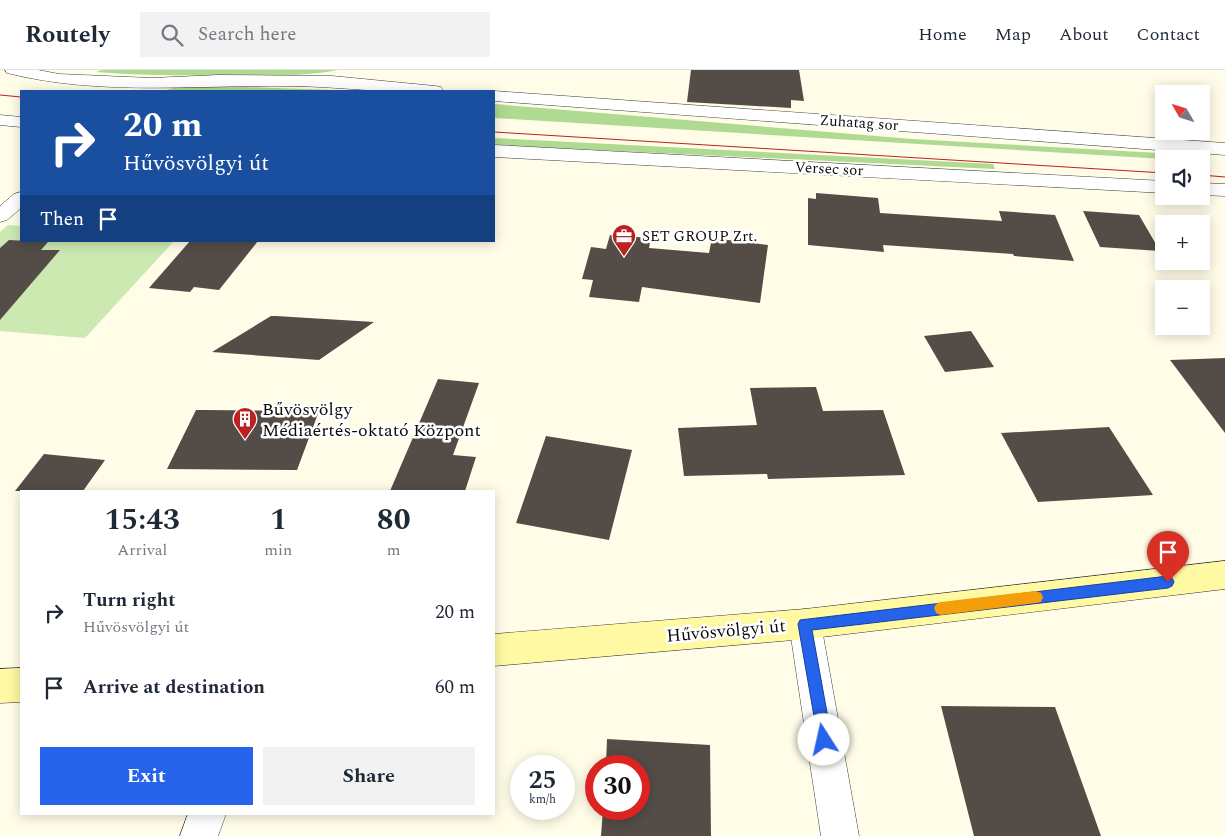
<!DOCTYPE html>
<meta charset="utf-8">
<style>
:root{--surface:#fff;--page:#f2f2f3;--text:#1f2937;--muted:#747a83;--line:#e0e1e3;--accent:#2563eb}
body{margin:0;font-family:Spectral,serif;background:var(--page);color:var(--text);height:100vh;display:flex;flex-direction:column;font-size:19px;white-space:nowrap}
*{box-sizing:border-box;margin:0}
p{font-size:16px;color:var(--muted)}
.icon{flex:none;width:28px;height:28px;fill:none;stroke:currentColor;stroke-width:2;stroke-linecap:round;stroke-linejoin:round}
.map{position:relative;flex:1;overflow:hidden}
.details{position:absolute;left:20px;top:420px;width:475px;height:325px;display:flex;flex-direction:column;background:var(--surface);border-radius:0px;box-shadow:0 2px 12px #0003}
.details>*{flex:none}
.banner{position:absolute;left:20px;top:20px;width:475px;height:152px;border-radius:0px;box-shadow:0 2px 12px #0003;background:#1a4fa0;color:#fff;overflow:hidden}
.needle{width:32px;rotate:309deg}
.fabs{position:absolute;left:1155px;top:15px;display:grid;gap:10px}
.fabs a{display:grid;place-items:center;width:55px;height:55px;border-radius:0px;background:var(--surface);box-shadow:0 2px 12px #0003;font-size:25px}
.speed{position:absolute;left:510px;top:685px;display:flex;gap:10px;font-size:25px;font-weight:700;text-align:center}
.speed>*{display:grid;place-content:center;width:65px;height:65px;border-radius:50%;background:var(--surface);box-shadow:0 2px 12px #0003;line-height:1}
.speed small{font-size:12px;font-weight:400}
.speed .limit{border:8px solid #d22;background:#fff;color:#111}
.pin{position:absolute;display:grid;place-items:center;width:42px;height:42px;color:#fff;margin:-51px -21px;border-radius:50% 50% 50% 0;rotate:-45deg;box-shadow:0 0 5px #0007}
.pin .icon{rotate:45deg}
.me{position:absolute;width:55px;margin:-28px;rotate:350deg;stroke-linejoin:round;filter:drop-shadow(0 0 4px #0008)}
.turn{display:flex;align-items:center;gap:18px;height:105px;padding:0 20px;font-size:22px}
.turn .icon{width:65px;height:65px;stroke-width:2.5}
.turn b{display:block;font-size:35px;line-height:42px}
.then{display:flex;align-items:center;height:48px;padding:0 20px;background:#0003;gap:10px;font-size:19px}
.eta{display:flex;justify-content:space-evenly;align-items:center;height:85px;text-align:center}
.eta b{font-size:30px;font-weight:700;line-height:35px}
.action{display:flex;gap:10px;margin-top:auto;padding:10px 20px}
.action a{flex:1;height:58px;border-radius:0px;background:var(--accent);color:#fff;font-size:20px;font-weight:700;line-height:58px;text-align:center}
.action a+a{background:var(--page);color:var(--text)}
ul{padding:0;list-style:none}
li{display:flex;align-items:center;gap:15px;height:75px;padding:0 20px}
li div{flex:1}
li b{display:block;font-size:19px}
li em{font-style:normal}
header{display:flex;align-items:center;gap:30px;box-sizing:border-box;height:70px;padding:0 25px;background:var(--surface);border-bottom:1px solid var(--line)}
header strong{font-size:24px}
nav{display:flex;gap:28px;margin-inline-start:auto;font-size:18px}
.search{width:350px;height:45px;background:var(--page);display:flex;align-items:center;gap:12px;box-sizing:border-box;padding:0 18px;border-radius:0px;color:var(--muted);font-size:19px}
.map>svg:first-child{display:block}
</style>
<header>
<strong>Routely</strong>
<div class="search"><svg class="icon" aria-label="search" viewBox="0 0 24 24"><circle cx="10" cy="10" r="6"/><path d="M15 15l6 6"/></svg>Search here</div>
<nav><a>Home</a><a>Map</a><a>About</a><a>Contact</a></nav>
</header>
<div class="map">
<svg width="1225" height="766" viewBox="0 0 1225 766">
<rect width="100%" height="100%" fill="#fffce8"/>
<path fill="#cce9b2" d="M8,155L21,156V171H174L85,268L0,261V162Z"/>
<path fill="#aeda91" d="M102,0H337C309,6 278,5 249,5C198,6 147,6 96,2Z
M186,15L333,20L343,21H162Z
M494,34L912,69L1195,85L1198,89H1164L494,48Z
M494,68L993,94L995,99L494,75Z"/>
<path fill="#534c47" d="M691,0H799L804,31L791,30V38L687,32Z
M816,123L878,128L880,143L1002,151L999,141L1055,145L1074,191L1014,186L1013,184L883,175L884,182L808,175V128L816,129Z
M1083,141L1139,145L1160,181L1100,177Z
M610,165L651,168L649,178L709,183L712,168L768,175L760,233L642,217L639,232L589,227L593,210L582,209L591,177L606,179Z
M9,170L48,172L41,180H60L0,250V178Z
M190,171H258L219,220L194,217L190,222L149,218Z
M271,246H276L374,252L319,290L212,282Z
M971,261L994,297L945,302L924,266Z
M1225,288V363L1170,290Z
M438,309L479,313L453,385L476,387L465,421H390Z
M816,317L823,341L883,340L905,405L768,409L767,404L684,406L678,358L757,355L750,318Z
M196,340H205L319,341L297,400L167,399Z
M1109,357L1153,425L1038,432L1001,363Z
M546,366L632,380L609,470L516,453Z
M44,384L105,390L83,421H15Z
M941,636L1055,637L1101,766H974Z
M607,669L710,675L711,766H601L603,739H639V696H606Z"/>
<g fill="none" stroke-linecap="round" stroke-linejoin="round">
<g stroke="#3d3d3d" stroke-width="1">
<path id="street" d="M5,0H38L59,4L151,8L219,5L332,6L435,16L441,17L443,21C392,25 340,16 288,16C195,15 98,26 7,3Z
M493,21H494L1225,73V85L494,31Z
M0,45L21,47V57L0,55Z
M494,75L1164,111V123L494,87Z
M1201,113L1225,114V126L1201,125Z
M21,122V138L7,150L0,152V136L14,124Z
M805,539L817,543L821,554L859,766H821L789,554L793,543Z
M188,744H226L218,766H180Z"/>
</g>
<g stroke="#2c2c2c" stroke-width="1">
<path id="secondary" d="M1225,491V519L805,569L494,596V564L805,539Z
M21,598V632L0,633V599Z"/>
</g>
<use href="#street" fill="#fff" fill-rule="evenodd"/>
<use href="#secondary" fill="#fff9a3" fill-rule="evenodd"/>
<path stroke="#bc2121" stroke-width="1" d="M0,25L21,27
M494,62L1164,103
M1201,105L1225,107"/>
</g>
<path fill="#2563eb" stroke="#184099" d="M1168,506L1172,508L1174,512L1172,516L1168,518L812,560L832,670L829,675L824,677L819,675L798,554L800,550Z"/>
<path fill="#f59e0b" d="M1036,521L1041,523L1043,527L1041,532L1036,533L941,545L936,543L934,538L936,534L941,532Z"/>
<defs>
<g id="office-pin" transform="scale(1.25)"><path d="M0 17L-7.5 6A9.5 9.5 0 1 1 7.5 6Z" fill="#bc2121" stroke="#fff"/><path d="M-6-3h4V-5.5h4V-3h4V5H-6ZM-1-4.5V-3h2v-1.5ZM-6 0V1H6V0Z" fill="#fff"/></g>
<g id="building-pin" transform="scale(1.25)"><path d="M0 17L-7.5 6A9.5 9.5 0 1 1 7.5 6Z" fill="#bc2121" stroke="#fff"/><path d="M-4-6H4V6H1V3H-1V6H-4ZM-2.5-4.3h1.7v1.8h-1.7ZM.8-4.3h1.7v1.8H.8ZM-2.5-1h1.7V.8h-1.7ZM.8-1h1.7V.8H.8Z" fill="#fff"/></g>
</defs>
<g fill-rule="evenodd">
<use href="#office-pin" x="624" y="166"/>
<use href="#building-pin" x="245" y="349"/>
</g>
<g text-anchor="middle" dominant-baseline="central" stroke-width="5" stroke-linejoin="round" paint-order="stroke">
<g font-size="15" fill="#0a0a0a" stroke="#fff">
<text transform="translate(859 53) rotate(4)">Zuhatag sor</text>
<text transform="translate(829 99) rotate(3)">Versec sor</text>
</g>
<g font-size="15" fill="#0a0a0a" stroke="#fff" text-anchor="start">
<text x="642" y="166">SET GROUP Zrt.</text>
</g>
<g font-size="18" fill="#0a0a0a" stroke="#fff" text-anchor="start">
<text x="262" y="339">Bűvösvölgy<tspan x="262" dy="21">Médiaértés-oktató Központ</tspan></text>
</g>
<g font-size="18" fill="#0a0a0a" stroke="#fff">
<text transform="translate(726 561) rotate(-5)">Hűvösvölgyi út</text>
</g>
</g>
</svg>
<div class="fabs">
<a><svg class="needle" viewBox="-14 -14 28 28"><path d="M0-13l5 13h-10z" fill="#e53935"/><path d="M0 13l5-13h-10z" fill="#747a83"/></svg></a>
<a><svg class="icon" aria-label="sound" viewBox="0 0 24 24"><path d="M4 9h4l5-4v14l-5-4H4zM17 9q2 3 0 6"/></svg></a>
<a>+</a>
<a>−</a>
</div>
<div class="speed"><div>25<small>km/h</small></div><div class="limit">30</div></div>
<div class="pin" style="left:1168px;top:512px;background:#d93025"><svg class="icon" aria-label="arrive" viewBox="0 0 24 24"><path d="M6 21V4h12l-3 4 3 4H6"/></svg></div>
<svg class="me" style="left:824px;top:670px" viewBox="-20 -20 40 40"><circle r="19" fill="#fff"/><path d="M0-13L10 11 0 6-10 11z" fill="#2563eb"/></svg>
<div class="banner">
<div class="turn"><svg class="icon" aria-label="right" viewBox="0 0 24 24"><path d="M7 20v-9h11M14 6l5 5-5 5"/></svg><div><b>20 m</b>Hűvösvölgyi út</div></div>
<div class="then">Then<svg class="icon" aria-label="arrive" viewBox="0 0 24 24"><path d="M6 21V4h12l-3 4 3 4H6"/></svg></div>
</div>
<section class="details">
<div class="eta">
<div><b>15:43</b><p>Arrival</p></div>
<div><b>1</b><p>min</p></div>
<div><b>80</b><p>m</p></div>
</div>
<ul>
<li><svg class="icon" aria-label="right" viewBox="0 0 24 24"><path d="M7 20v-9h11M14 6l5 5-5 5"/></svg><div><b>Turn right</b><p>Hűvösvölgyi út</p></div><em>20 m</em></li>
<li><svg class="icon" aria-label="arrive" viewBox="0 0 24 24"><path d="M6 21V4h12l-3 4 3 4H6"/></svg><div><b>Arrive at destination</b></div><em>60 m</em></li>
</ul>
<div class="action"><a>Exit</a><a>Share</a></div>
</section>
</div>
